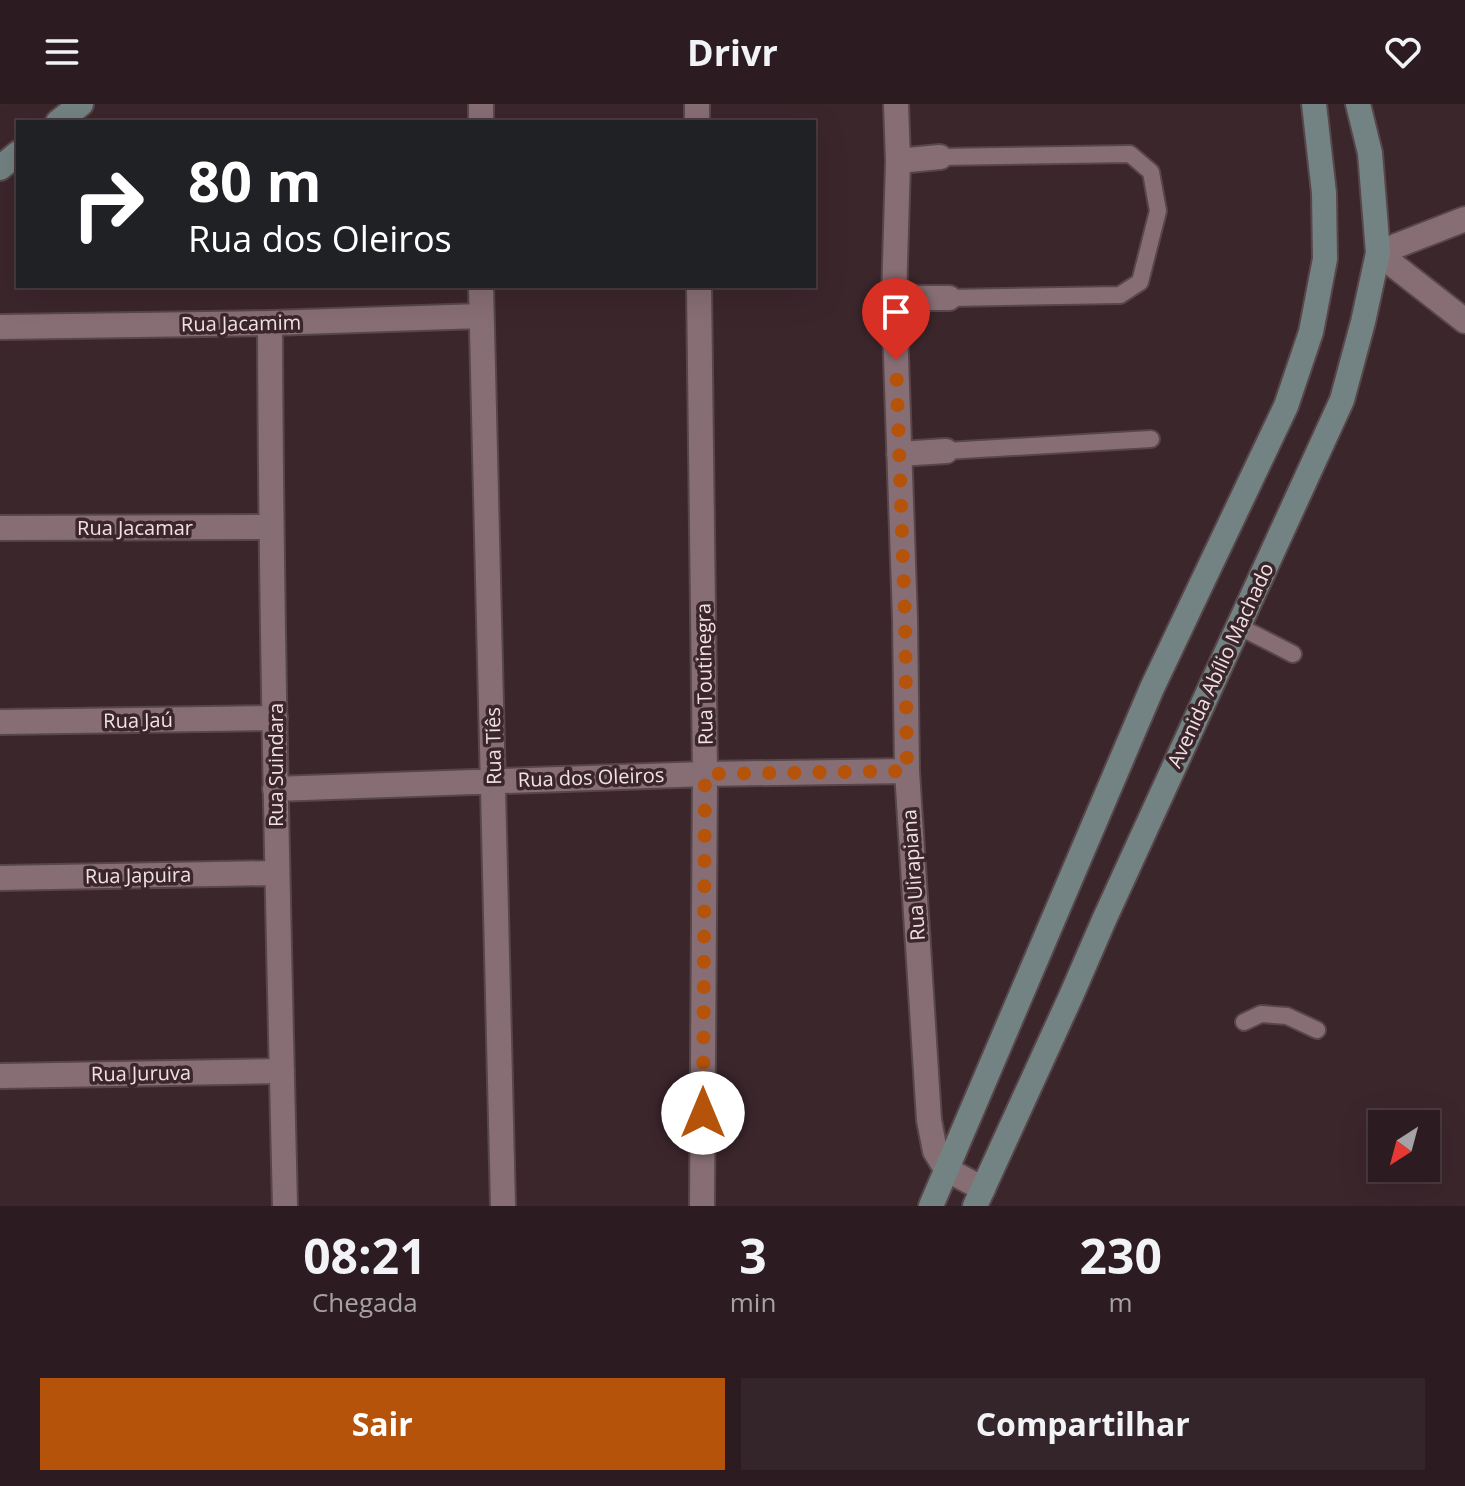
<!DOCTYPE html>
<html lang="pt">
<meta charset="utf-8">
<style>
:root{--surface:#2c1c21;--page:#34252a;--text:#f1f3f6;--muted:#a6a1a5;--line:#483a3f;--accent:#b45309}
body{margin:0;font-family:"Open Sans",sans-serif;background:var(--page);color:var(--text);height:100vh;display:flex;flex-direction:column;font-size:30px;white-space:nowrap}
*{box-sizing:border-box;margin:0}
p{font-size:26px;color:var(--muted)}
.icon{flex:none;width:44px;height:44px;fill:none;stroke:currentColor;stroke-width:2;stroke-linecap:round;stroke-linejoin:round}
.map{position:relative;height:1102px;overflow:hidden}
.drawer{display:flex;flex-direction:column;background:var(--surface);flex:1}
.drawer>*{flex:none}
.hud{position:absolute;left:16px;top:16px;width:800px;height:168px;border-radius:0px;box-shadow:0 8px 32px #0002,0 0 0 2px var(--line);background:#202124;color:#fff;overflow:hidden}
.needle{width:52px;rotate:216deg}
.tools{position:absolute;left:1368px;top:1006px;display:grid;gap:16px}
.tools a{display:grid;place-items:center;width:72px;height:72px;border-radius:0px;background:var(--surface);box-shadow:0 8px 32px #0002,0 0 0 2px var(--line);font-size:40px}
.pin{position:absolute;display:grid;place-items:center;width:68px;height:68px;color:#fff;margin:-82px -34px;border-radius:50% 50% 50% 0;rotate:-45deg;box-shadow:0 0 8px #0007}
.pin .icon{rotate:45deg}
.me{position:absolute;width:88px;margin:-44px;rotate:0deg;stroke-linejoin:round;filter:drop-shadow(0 0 6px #0008)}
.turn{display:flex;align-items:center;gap:28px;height:168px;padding:0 40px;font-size:36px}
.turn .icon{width:104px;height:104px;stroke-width:2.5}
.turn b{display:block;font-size:56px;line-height:68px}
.eta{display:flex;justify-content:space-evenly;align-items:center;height:136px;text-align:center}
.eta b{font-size:48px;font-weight:700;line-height:56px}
.button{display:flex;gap:16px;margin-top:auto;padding:16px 40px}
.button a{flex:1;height:92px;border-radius:0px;background:var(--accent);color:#fff;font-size:32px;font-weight:700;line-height:92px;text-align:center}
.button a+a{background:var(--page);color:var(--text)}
header{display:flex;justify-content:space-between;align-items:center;height:104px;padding:0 40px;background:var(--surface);font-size:36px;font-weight:700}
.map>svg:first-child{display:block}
</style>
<header><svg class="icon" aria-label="menu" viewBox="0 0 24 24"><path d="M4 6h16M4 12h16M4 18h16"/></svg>Drivr<svg class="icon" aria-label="heart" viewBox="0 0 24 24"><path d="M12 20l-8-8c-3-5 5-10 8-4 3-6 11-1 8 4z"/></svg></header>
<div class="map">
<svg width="1465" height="1102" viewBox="0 0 1465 1102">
<rect width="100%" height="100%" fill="#3b262c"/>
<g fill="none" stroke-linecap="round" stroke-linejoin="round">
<g stroke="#57464a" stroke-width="20">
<path id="lane" d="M940,53L1130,50L1151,68L1158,107L1140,178L1120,191L949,194
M946,347L1151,335
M1238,522L1293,550
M1244,918L1261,910L1287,912L1317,926"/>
</g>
<g stroke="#57464a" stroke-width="28">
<path id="street" d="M481,0V18
M697,0V18
M896,0L898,57L894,194L905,515L907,667L929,1016L935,1047L946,1065L983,1085
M898,57L940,53
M1378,149L1465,217
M1378,149L1465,115
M481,182L503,1102
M699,182L705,670L702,1102
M894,194H949
M270,219C271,513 278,808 285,1102
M0,223L270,219L481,212
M899,350L946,347
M0,424L271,423
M0,618L275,614
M275,685L705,670L907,667
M0,774L276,769
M0,972L282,967"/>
</g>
<g stroke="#57464a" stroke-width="28">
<path id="secondary" d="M58,18L81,0
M0,64L18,49
M931,1102L1152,584L1286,302L1311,228L1325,155L1324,89L1314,0
M975,1102L1071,892L1104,816L1342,296L1363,218L1378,149L1370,49L1358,0"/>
</g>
<use href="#lane" stroke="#876e74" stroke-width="16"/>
<use href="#street" stroke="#876e74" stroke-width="24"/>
<use href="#secondary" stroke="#738282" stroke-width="24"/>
</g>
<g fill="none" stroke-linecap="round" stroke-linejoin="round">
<path stroke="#b45309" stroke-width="14" stroke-dasharray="0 25.2" d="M703,1009L705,670L907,667L905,515L896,256"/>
</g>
<g text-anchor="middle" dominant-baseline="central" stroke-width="7" stroke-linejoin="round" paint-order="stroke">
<g font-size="20" fill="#efe1e4" stroke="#3b262c">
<text transform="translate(241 219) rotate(-1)">Rua Jacamim</text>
<text x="135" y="423">Rua Jacamar</text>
<text transform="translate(1220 561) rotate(-65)">Avenida Abílio Machado</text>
<text transform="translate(704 570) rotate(-91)">Rua Toutinegra</text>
<text transform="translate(138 616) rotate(-1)">Rua Jaú</text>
<text transform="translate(493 642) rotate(-91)">Rua Tiês</text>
<text transform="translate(275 661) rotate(-90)">Rua Suindara</text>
<text transform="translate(591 673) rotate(-2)">Rua dos Oleiros</text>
<text transform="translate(138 771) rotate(-1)">Rua Japuira</text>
<text transform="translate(913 771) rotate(-94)">Rua Uirapiana</text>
<text transform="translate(141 969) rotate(-1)">Rua Juruva</text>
</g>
</g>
</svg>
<div class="tools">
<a><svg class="needle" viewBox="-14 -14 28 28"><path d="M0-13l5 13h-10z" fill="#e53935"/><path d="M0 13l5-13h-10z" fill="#a6a1a5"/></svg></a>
</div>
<div class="pin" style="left:896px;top:256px;background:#d93025"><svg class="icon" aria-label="arrive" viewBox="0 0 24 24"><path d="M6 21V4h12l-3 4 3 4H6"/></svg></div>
<svg class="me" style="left:703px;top:1009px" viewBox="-20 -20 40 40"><circle r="19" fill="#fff"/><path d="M0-13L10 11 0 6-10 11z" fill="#b45309"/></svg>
<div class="hud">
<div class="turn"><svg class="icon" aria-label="right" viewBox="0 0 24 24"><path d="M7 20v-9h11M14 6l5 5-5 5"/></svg><div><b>80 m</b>Rua dos Oleiros</div></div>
</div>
</div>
<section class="drawer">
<div class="eta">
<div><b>08:21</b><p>Chegada</p></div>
<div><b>3</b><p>min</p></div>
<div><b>230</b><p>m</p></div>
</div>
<div class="button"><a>Sair</a><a>Compartilhar</a></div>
</section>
